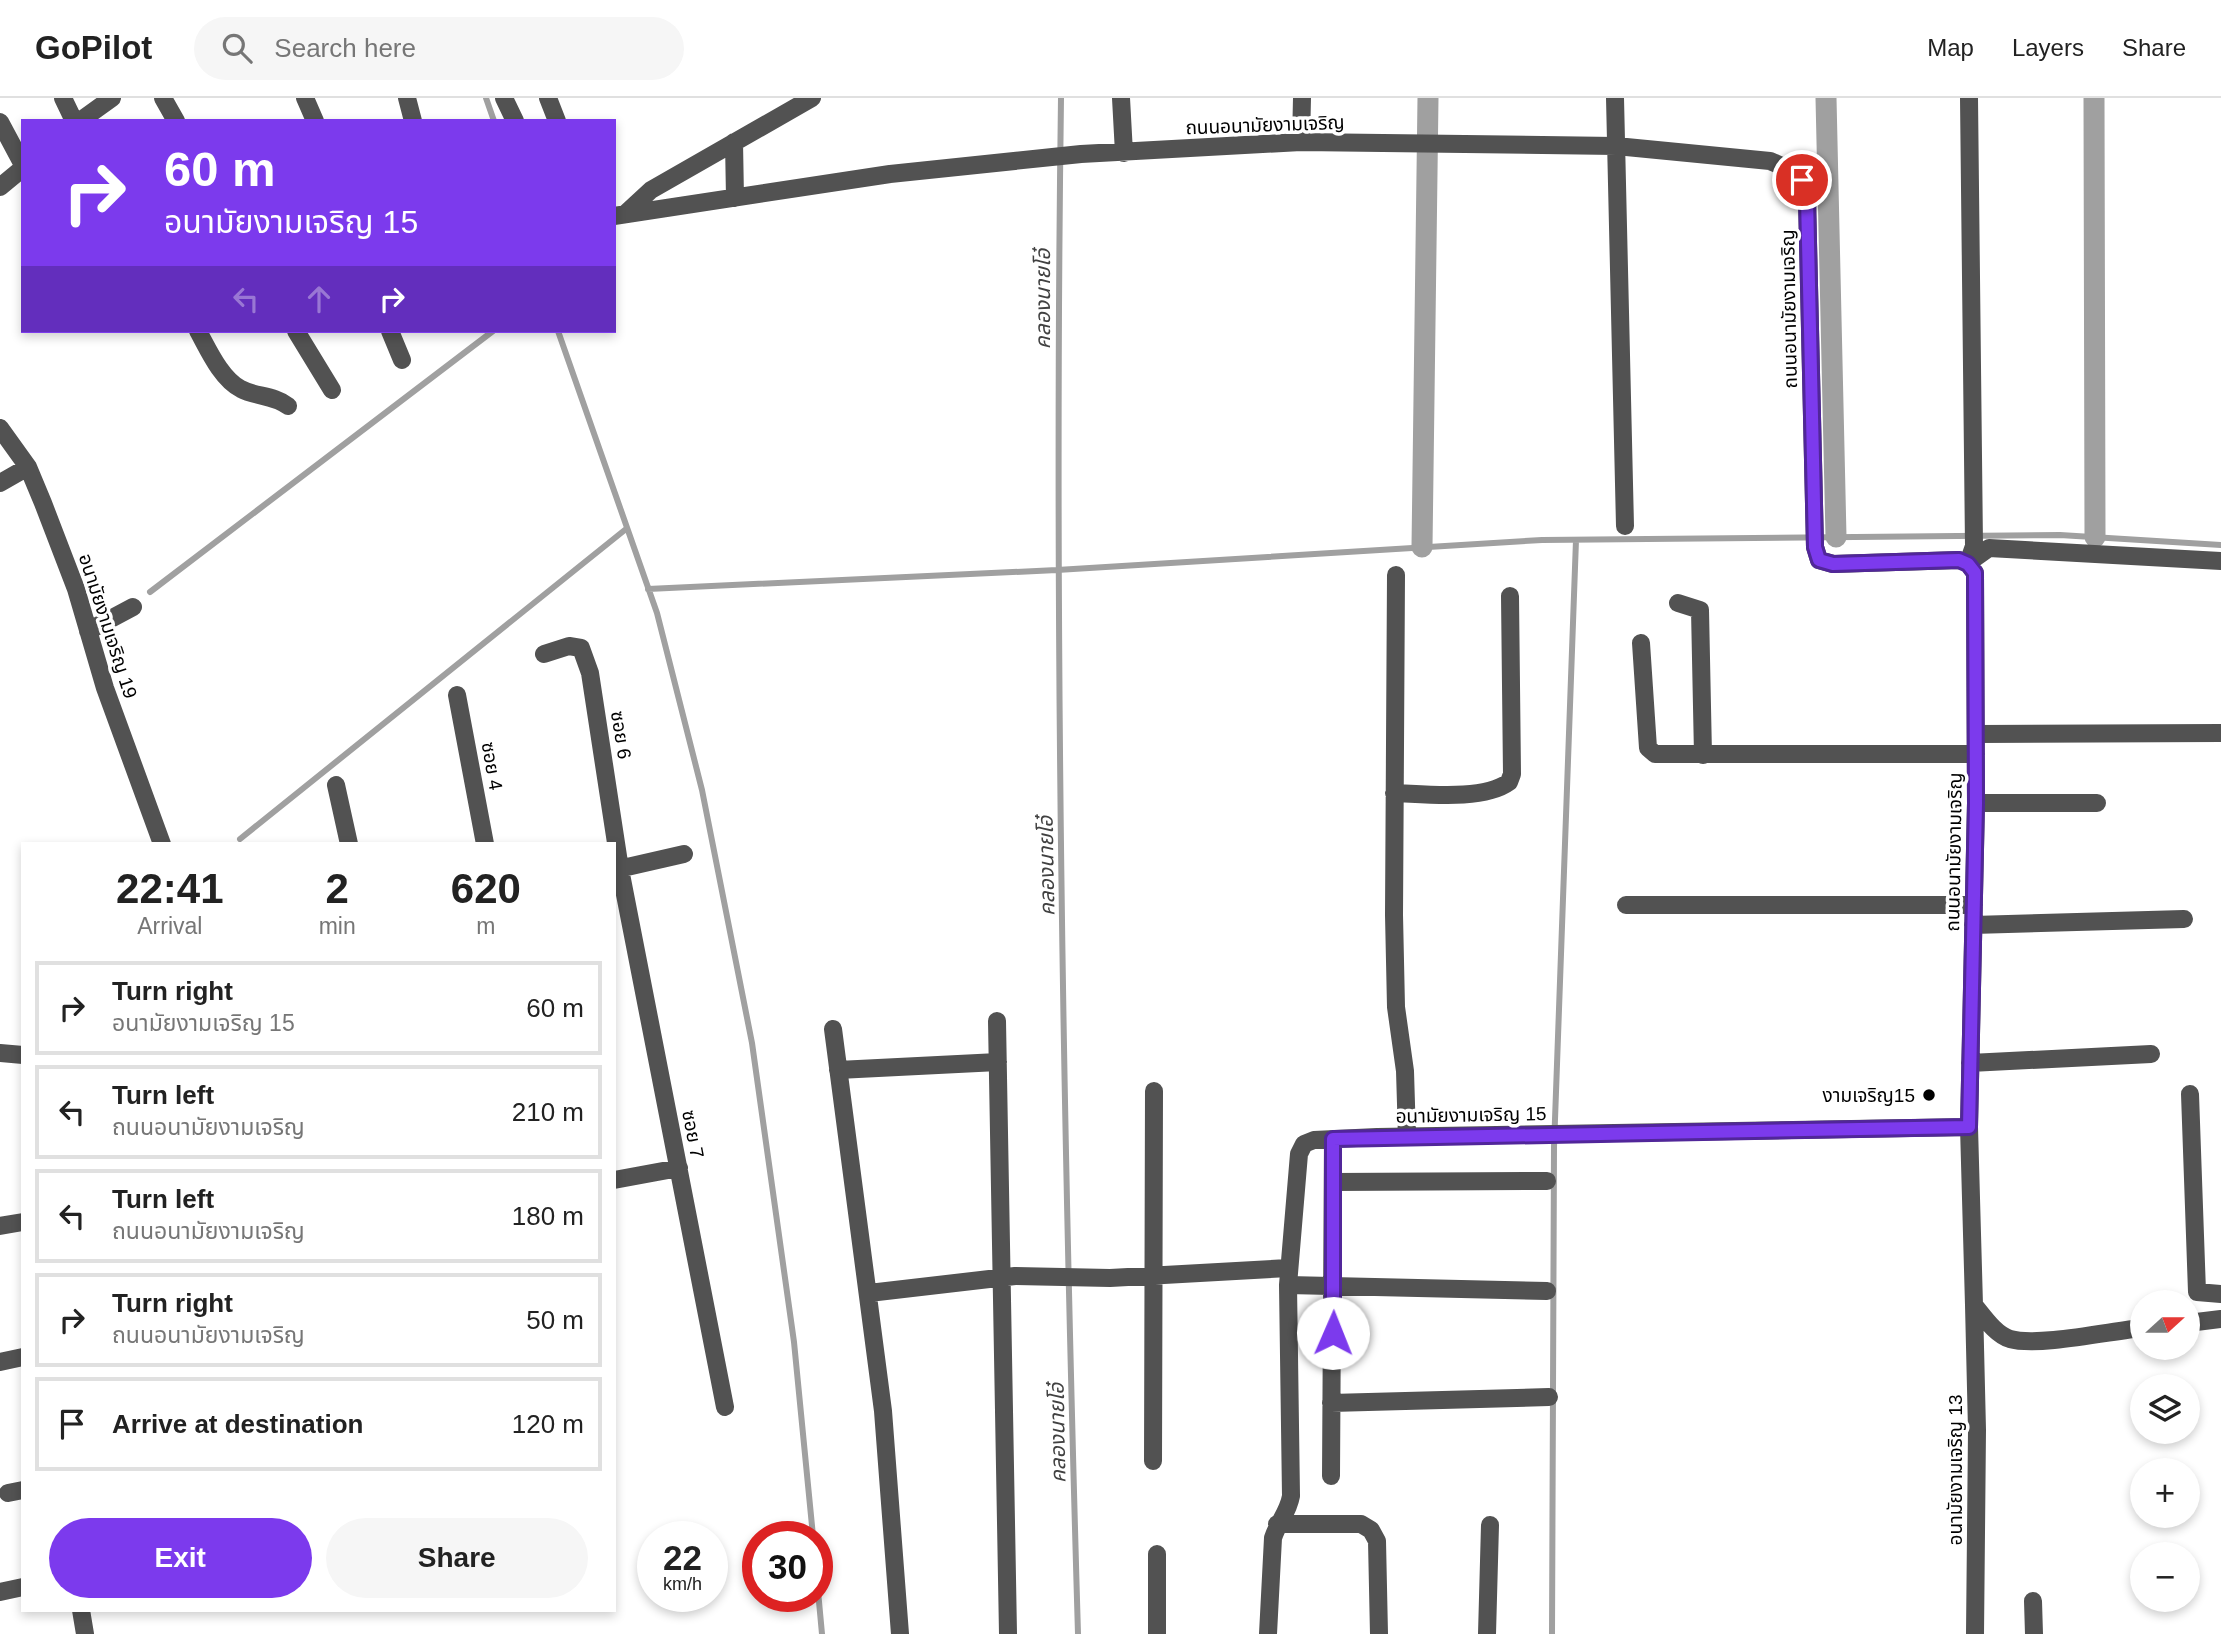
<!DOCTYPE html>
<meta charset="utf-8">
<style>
:root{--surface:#fff;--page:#f6f6f6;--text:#222;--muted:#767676;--line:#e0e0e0;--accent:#7c3aed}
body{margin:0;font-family:Helvetica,"Noto Sans Thai",sans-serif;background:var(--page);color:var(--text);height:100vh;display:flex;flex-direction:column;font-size:26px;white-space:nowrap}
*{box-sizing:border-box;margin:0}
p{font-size:23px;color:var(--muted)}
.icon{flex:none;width:38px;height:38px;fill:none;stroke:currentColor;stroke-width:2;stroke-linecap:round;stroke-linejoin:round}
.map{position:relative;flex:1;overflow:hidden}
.drawer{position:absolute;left:21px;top:744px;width:595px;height:770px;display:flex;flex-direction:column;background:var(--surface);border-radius:0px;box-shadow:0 4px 10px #0003}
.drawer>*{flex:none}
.hud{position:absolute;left:21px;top:21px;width:595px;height:214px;border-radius:0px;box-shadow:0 4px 10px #0003;background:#7c3aed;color:#fff;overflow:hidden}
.needle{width:46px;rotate:69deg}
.tools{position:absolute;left:2130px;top:1192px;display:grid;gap:14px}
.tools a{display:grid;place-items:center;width:70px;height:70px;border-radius:50%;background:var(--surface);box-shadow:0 4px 10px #0003;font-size:35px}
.speed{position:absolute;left:637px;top:1423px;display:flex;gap:14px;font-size:35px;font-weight:700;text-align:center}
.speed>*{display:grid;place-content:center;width:91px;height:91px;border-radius:50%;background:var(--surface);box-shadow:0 4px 10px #0003;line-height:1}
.speed small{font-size:18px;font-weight:400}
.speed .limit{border:10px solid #d22;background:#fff;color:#111}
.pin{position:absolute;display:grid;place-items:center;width:60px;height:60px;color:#fff;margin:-30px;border:4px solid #fff;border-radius:50%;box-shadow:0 2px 7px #0007}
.me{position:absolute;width:77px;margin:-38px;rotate:1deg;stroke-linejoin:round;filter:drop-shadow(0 0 5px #0008)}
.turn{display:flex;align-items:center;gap:24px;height:147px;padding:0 28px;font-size:32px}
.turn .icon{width:91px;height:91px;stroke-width:2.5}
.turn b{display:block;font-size:49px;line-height:60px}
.lanes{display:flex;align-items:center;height:66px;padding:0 28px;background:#0003;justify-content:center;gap:35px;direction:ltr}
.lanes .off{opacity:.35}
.eta{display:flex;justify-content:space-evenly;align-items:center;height:119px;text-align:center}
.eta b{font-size:42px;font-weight:700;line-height:49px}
.cta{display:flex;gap:14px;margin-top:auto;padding:14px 28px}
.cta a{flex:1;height:80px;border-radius:42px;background:var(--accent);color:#fff;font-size:28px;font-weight:700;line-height:80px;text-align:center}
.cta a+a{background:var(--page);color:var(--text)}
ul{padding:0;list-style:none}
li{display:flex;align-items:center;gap:21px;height:94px;margin:0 14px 10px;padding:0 14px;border:4px solid var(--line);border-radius:0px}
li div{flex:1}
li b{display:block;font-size:26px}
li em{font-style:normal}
header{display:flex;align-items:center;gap:42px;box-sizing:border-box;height:98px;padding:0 35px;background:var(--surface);border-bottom:2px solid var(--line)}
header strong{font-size:33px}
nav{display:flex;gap:38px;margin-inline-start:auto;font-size:24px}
.search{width:490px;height:63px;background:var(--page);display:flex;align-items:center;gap:18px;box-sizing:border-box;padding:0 24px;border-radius:38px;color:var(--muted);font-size:26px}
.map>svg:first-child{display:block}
</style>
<header>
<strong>GoPilot</strong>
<div class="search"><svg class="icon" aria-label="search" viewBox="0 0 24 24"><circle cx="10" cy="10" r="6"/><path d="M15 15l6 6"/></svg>Search here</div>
<nav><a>Map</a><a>Layers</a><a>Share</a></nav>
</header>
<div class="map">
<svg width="2221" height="1536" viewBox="0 0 2221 1536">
<rect width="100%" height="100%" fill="#fff"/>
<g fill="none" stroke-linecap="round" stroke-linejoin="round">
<path stroke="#a0a0a0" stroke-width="6" d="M486,0L494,23
M1061,0C1054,512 1063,1024 1078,1536
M558,233L657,515L702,692L752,945L794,1244L813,1438
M648,491L1057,472L1542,442L2060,437L2221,447
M150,494L493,233
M240,741L626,431
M817,1482L822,1536
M1552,1536L1554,1049L1576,442"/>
<path stroke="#a0a0a0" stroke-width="21" d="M1826,0L1836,439
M2094,0L2095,439
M1422,449L1428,0"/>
<path stroke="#525252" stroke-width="18" d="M63,0L74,23
M163,0L176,23
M305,0L315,23
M407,0L413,23
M504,0L515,23
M548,0L557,23
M1121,0L1124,55
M1615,0L1625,428
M80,23L112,0
M0,24L23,67
M734,44L735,100
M1301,44L1302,0
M0,89L23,70
M625,116L651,92L812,0
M614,118L890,76L1081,56L1301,44L1616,48L1770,63C1793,72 1800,76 1807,100L1815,449L1819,462L1833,466L1959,462L1968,465L1975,475L1976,705L1969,1029L1974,1207C1984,1219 1995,1236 2010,1241C2038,1249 2111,1233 2142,1230
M198,233C208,251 221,281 241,291C256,299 274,297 288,308
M296,233L332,292
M390,233L402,262
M0,330L28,369L43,405L76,491L105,590L162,746
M0,385L28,369
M1968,465L1974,448L1969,0
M1968,465L1989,450L2221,463
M1396,477L1394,817L1396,909L1405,973L1407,1039
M1678,505L1700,512L1703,657
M88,533L133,509
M1641,545L1648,650L1655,656H1976
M544,556L569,548L581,550L590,575L620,771L725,1309
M457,597L485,746
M1977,636L2221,635
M336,687L349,746
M1394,695C1425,696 1483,703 1509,684L1512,676L1510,498
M1976,705H2097
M614,772L684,756
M1626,807H1974
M1973,827L2184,821
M997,923L1008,1536
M833,931L883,1313L900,1536
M0,955L23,957
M1970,965L2151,956
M838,972L998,964
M2190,996L2197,1194L2221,1196
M614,1082L679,1070
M1333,1084L1547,1083
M0,1128L23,1124
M1288,1187L1547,1193
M869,1195L1015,1178L1110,1180L1288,1170
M1974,1207L1977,1332L1975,1536
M2188,1225L2221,1221
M0,1264L23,1259
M1331,1305L1549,1299
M1153,1363L1154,993
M1331,1378L1333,1041
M8,1395L23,1392
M1277,1426H1361L1371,1432L1377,1443L1379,1536
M1157,1456V1536
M0,1494L23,1489
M2033,1503L2034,1536
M81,1512L85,1536
M1268,1536L1273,1440C1278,1424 1288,1415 1291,1398L1288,1187L1299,1056L1304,1046L1314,1042L1377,1039L1969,1029
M1487,1536L1490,1427"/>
</g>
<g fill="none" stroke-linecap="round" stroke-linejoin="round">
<g stroke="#51269a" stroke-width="18">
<path id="route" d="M1333,1235V1041L1969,1029L1976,705L1975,475L1968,466L1959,462L1833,466L1819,462L1815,449L1807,100L1802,82"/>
</g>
<use href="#route" stroke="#7c3aed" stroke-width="12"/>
</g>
<circle fill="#000" stroke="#fff" stroke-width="2.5" cx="1929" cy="997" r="7"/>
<g text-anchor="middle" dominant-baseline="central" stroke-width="7" stroke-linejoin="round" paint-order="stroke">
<g font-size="19" fill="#000" stroke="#fff">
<text transform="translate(1265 27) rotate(-2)">ถนนอนามัยงามเจริญ</text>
<text transform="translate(1789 211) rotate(-91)">ถนนอนามัยงามเจริญ</text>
<text transform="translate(108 528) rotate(72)">อนามัยงามเจริญ 19</text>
<text transform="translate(621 637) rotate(81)">ซอย 6</text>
<text transform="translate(492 668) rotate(80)">ซอย 4</text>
<text transform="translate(1954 754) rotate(-89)">ถนนอนามัยงามเจริญ</text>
<text transform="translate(1471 1017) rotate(-1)">อนามัยงามเจริญ 15</text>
<text transform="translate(693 1036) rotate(79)">ซอย 7</text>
<text transform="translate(1955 1372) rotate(-90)">อนามัยงามเจริญ 13</text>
</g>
<g font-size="19" fill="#000" stroke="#fff" text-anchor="end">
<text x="1915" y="997">งามเจริญ15</text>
</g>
<g font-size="21" font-style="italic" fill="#414141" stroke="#fff">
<text transform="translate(1042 201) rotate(-90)">คลองนายโอ๋</text>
<text transform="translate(1046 768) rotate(-91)">คลองนายโอ๋</text>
<text transform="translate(1057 1335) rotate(-91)">คลองนายโอ๋</text>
</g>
</g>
</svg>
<div class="tools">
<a><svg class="needle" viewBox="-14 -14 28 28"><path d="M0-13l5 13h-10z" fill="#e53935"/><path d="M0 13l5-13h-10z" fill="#767676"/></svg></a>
<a><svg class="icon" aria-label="layers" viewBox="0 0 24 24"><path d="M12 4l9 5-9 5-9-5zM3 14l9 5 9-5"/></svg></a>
<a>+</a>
<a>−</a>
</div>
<div class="speed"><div>22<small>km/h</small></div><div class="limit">30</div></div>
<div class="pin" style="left:1802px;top:82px;background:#d93025"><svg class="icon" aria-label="arrive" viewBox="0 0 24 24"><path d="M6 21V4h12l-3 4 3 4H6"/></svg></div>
<svg class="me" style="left:1333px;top:1235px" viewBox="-20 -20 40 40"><circle r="19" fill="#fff"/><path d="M0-13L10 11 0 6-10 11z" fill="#7c3aed"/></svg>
<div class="hud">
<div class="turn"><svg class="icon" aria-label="right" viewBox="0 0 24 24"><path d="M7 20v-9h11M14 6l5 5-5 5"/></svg><div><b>60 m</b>อนามัยงามเจริญ 15</div></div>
<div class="lanes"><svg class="icon off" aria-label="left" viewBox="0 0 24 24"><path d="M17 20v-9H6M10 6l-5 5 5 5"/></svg><svg class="icon off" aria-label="ahead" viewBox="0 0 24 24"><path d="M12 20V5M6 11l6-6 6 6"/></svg><svg class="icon" aria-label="right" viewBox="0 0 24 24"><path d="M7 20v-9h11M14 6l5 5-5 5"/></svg></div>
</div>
<section class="drawer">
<div class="eta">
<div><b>22:41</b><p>Arrival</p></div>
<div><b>2</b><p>min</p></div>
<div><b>620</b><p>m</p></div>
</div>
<ul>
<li><svg class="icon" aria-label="right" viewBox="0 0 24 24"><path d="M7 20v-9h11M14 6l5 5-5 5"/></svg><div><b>Turn right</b><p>อนามัยงามเจริญ 15</p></div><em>60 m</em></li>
<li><svg class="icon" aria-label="left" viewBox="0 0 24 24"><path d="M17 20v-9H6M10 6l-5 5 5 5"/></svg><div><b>Turn left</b><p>ถนนอนามัยงามเจริญ</p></div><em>210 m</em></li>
<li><svg class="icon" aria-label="left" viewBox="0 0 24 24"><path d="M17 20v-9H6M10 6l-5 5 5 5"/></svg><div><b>Turn left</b><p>ถนนอนามัยงามเจริญ</p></div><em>180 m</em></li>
<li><svg class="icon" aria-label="right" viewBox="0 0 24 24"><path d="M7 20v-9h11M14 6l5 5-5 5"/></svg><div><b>Turn right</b><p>ถนนอนามัยงามเจริญ</p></div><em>50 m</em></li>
<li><svg class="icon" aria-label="arrive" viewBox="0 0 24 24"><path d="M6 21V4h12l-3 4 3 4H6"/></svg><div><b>Arrive at destination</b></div><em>120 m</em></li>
</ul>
<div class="cta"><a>Exit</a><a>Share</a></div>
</section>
</div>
